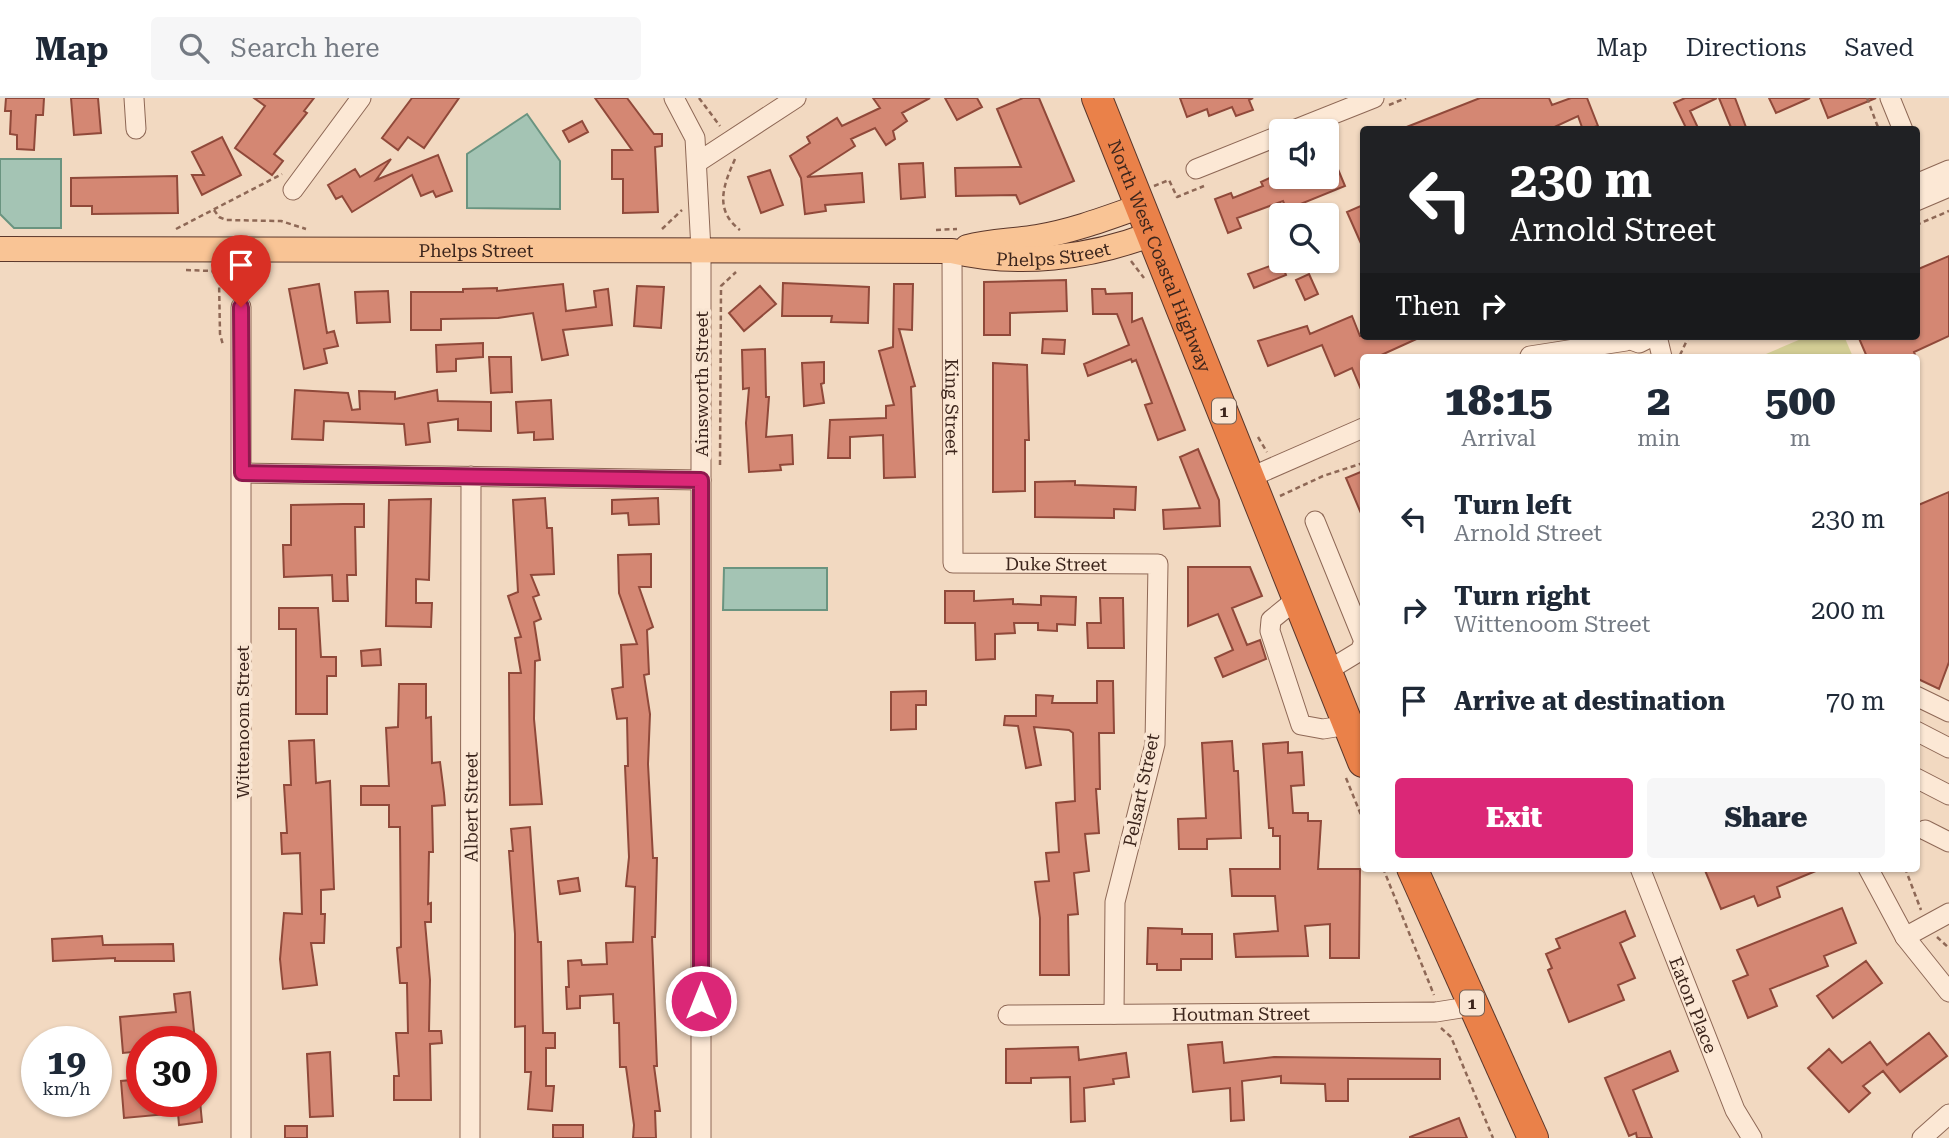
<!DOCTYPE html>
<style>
:root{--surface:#fff;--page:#f6f6f7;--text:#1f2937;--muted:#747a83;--line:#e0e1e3;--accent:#db2777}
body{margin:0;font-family:"Roboto Serif",serif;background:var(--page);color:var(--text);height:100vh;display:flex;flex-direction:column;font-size:26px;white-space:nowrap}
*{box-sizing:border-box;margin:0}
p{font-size:23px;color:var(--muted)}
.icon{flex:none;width:38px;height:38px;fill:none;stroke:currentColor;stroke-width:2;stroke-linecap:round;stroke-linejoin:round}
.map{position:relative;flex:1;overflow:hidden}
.sheet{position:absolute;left:1360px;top:256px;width:560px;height:518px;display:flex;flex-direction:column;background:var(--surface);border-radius:7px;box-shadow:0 2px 5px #0004}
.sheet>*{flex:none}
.top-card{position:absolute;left:1360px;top:28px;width:560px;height:214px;border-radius:7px;box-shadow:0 2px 5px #0004;background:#202124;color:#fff;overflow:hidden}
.tools{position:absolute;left:1269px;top:21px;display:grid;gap:14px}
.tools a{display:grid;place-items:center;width:70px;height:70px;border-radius:7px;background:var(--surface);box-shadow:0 2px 5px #0004;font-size:35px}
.speed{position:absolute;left:21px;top:928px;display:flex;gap:14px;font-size:35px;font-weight:700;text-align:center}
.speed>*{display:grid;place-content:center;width:91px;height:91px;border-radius:50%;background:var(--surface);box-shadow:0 2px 5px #0004;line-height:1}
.speed small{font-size:18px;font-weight:400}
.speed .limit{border:10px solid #d22;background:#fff;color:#111}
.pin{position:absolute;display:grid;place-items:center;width:60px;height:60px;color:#fff;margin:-72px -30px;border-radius:50% 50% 50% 0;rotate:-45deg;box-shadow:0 0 7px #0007}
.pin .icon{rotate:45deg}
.me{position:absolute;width:77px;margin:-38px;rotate:0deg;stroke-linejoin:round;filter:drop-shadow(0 0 5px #0008)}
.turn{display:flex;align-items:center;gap:24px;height:147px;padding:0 35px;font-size:32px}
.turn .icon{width:91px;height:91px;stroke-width:2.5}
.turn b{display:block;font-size:49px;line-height:60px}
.then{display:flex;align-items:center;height:66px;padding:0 35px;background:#0003;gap:14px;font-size:26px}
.eta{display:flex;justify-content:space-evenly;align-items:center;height:119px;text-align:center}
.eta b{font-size:42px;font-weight:800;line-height:49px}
.cta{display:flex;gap:14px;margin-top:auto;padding:14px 35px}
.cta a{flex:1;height:80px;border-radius:7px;background:var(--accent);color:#fff;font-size:28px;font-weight:800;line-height:80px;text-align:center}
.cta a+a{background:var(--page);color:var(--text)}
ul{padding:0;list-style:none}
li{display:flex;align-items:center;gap:21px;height:91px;padding:0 35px}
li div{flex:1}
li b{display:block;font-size:26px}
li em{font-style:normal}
header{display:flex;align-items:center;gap:42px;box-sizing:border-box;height:98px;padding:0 35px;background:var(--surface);border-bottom:2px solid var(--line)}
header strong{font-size:33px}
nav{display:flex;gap:38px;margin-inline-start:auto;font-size:24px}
.search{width:490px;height:63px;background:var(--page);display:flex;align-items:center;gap:18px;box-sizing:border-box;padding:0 24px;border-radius:7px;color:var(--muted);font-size:26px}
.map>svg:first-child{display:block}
</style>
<header>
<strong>Map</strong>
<div class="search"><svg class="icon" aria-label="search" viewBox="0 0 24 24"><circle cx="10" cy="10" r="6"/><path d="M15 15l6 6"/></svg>Search here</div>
<nav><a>Map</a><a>Directions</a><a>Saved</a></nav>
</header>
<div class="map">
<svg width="1949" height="1040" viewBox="0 0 1949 1040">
<rect width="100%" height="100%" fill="#f2d9c1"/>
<path fill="#d2cc94" d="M1808,238H1844L1853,259H1759Z"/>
<path fill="#a4c4b4" stroke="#6a9480" stroke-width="2" d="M527,16L560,63V111L467,110V56Z
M0,61H61V130H14L0,116Z
M724,470H827V512H723Z"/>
<path fill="#d48773" stroke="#90493a" stroke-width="2" d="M6,0H44L43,17H36L34,52L17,51V37L10,36L11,13H5Z
M71,0H98L101,35L74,37Z
M254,0H314L304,13L307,15L274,56L283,63L272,77L235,50L265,8Z
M412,0H459L424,50L408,39L398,52L382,40Z
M595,0H627L654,36H662V48L655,49L658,114L623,115V81H612V52H632Z
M873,0H930L902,15L907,23L893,33L895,41L886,47L875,30L851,41L855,48L807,79L862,75L864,104L825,107L826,113L805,116L801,80L790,58L810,45L807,39L837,20L842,28L880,10Z
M945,0H977L982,9L957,22Z
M1023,0H1039L1074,83L1020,106L1016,97L956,98L955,70L1021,69L997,11Z
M1180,0H1253L1249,2L1253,12L1236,18L1232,9L1209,18L1207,11L1187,19Z
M1480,0H1549L1552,7L1571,0H1587L1598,28L1583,32L1578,18L1548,32H1399Z
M1685,0H1717L1690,13L1699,32H1687L1674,5Z
M1719,0H1735L1747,32H1732Z
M1769,0H1810L1776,15Z
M1820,0H1876L1828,20Z
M582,23L588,34L569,44L563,33Z
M222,39L241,77L202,97L192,77H204L192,54Z
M1327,45L1345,88L1298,107L1300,111L1289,117L1283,103L1237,120L1241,130L1228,135L1215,101L1231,95L1233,100L1263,88L1261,84L1274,78L1278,86L1292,79H1326Z
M438,57L452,93L436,99L433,93L421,98L412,77L352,114L342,98L336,101L328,87L355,71L360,79L391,61L376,82Z
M923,65L925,99L901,101L899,66Z
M770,72L783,107L761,115L748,79Z
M177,78L178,115L92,116V108H71V80Z
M1363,107V150L1347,114Z
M1949,158V238L1914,254L1916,259H1867L1858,238H1916V172Z
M1281,164L1286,177L1254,190L1248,176Z
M1309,176L1318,196L1305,202L1296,182Z
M1066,182L1067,213L1010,215V237H984V184Z
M783,185L869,189L868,225L831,224L832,218H782Z
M319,186L327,235L334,233L338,248L324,251L327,265L304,271L289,191Z
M563,186L566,213L596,209L594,193L608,191L612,227L563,232L568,257L542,262L533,215L498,220L441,221V232H411V194H463V191L497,190V193Z
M894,186H913L912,232L899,231L915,288L911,289L915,379L884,380L883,337L850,339V360H828L830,322L886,320V308L894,307L879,253L893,249Z
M637,188L664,189L661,230L634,228Z
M760,188L776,206L744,233L729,215Z
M1092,191H1105L1106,196L1132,195V224L1142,220L1185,332L1158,342L1145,307L1152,305L1136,262L1132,264L1131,261L1088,278L1084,266L1129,247L1117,216H1093Z
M388,193L390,224L357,225L355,194Z
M1352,218L1360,238H1423L1377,259H1363V296L1352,270L1335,278L1322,247L1268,268L1258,243L1307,228L1310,236Z
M1043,241L1065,242L1064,256L1042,255Z
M483,245V259L456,261V273L437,274L436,247Z
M765,251L766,299H769L766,339L792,337L793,366L780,367L781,372L749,374L746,325L749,290L743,291L742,252Z
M489,259H511L512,294L491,295Z
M824,264V285L821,286L824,305L804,308L802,265Z
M993,265L1027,267L1029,342H1025V393L993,394Z
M295,292L348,295L352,312L360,311L359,293L395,294V301L437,292L438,303L491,304V333L458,332V321L428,325L430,344L406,347L404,326L324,323L323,342L292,341Z
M551,302L553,341L534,342V334L518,335L516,304Z
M1198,351L1219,402L1220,428L1164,431L1163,412L1200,410L1180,359Z
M1363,373V420L1346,380Z
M1075,383V387L1136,389L1135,412L1114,411V420L1035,419V384Z
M1949,394V564L1939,591L1916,580V408Z
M545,400L547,430H552L554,476L531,477L539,497L533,499L541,521L534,524L540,562L535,563L534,621L542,706L510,707L509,575H521L515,540L521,539L508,498L518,494L513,402Z
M658,400L659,426L629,427L628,415L612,416V402Z
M431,401L429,482L416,481V505H432L431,529L386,528L389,402Z
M343,406H364V429H355L356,477H347L348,503H333L332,477L284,479L283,447H291V407Z
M651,456V489H639L653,529L647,532L649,576L644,577L650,616L648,666L653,760H657L655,839H652L657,968H654L660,1013H655L656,1040H633L634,1027L626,969H620L619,925H614L613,896L580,898V910L567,911L566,889H569L568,863L581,862L582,867L607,866L606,845L633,844L635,789L626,788L629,759L625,668H628L627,620L617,621L612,591L623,589L621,547L637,546L619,495L618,457Z
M1188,469H1250L1262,498L1232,510L1247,547L1260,542L1266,561L1223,579L1215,560L1233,552L1218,516L1188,528Z
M945,493H974V503L1013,501V506L1041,507V498L1076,499L1075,527L1057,526V533L1038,532V525H1014L1015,535L995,536V561L976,562L975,525H945Z
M1100,500H1123L1124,550H1088L1087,525H1101Z
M279,510H318L321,559H336V578H327V616H296V531H279Z
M380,551L381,567L362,568L361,553Z
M1097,583H1113L1114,635H1099L1100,691H1096L1099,735L1085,736L1089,773L1074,775L1078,816L1068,817L1069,877H1040V820L1035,784L1049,783L1046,755L1059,754L1056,705L1075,703L1073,635L1069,632L1034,629L1041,667L1026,670L1018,628L1004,627L1005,618H1036V597L1053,598L1052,605H1097Z
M399,586H426V620L431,619L432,665L440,664L444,695L445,707L432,708L433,754H429L428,806L431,805V824H425L430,882L429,933H441L442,945L430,946L431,1002H394V978H399L396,935H408L407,885H400L397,850L401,849L400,729H389V707H361V688H389L386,630L398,629Z
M926,593V607H916V631L891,632V594Z
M314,642L316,685L330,683L334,791L321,792V816H325L324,845H311L317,887L283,891L280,861L284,815L302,816L300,755L282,756L281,735H287L284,687H291L289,643Z
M1232,643L1234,673H1238L1241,740L1207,741V751H1179L1178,721L1206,720L1202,645Z
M1288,644V655L1302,654L1304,687L1291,688L1293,715H1308V723H1321L1318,771H1360L1359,860H1330V826L1305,828L1308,858L1236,859L1234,836L1278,833L1275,798H1232L1230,771H1280V738H1273V730H1269L1263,646Z
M530,729L538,844H541L543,935H555V950H546V988H554L552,1013L528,1011L531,974H525V928L515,929V836L509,753H513L511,731Z
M1704,770H1823L1777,789L1780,799L1758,808L1754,798L1721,811Z
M578,780L580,793L560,796L558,783Z
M1842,810L1856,845L1824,858L1828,868L1770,891L1777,908L1748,920L1733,883L1748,877L1737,852Z
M1625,813L1635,838L1620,845L1635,880L1618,887L1624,902L1569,924L1548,872L1552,870L1546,856L1560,850L1556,841Z
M1148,830L1182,831V836H1212V861H1181V872H1157V866H1147Z
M102,838L103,847L173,846L174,863H115V860L53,863L52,841Z
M1866,863L1882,885L1833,920L1817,898Z
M190,894L195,943H142V953L123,955L120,919L176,914L174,896Z
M1929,935L1947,958L1900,994L1883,973L1863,988L1870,995L1849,1014L1808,970L1829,951L1842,965L1870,944L1887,967Z
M1222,944L1224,965L1274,959L1440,961V981H1348V1003H1326L1325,986L1281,985V978L1242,983L1244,1022L1231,1023L1230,990L1193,994L1188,947Z
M1078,949L1079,962L1126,955L1129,979L1113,981L1114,986L1084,990L1085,1023L1071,1024L1070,979L1031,980V985H1006V951Z
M1670,953L1678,973L1633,992L1652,1040H1637L1636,1035L1629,1038L1605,980Z
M330,954L333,1018L310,1019L307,956Z
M142,981V1003H200L202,1024L179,1027L178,1015L124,1020L121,983Z
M1459,1020L1467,1040H1410V1039Z
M553,1027H583V1040H553Z
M285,1028H307V1040H285Z"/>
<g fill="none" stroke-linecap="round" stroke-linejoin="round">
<g stroke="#8e6856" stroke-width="21">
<g id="minor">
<path d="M134,0L136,31"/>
<path d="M674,0L695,40L701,152V1040"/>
<path d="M1890,0L1903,32"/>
<path d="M1291,33L1374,0"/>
<path d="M698,64L796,0"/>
<path d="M1196,71L1281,37"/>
<path d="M1916,86L1949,72"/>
<path d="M293,92L361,0"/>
<path d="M1916,103L1949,89"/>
<path id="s1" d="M952,153L953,465L1158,466L1155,646L1115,804L1114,916"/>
<path d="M241,209V1040"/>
<path d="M1620,238L1639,245L1653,238"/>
<path d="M1657,238L1662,259"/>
<path d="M1530,258L1626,243"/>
<path d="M242,375L701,382"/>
<path d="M1251,379L1363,330"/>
<path d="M1315,423L1363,541"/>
<path d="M1298,500L1271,522L1270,533L1301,627L1323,631L1348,627"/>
<path d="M1327,573L1360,553L1363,546"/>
<path d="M1916,598L1949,614"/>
<path d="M1916,633L1949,650"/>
<path d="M1916,680L1949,697"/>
<path d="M1925,732L1949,744"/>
<path id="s2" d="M1640,770L1735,1012L1752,1040"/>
<path d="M1868,770L1905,839L1949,894"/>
<path d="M1905,839L1949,815"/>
<path id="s3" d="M1008,917L1436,914L1474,908"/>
<path id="s4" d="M470,1040L471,378"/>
<path d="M1922,1040L1949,1016"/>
</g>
</g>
<g stroke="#5b372b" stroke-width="26">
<g id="major">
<path d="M967,149C990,143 1013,143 1037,139C1073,133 1107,120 1141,108"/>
<path id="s5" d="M0,151L952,153C1019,169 1089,160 1152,136"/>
</g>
</g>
<g stroke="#5b372b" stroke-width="32">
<g id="highway">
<path id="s6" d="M1097,0L1363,664"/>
<path d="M1412,770L1533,1040"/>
</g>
</g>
<path stroke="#8e6856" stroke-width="2.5" stroke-dasharray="5 3.5" stroke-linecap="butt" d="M699,0L720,28
M1867,0L1879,32
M1389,7L1406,0
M735,61C723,88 714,112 740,132
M1154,88L1169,82L1177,99L1204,88
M214,112L219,119L226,122L281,123L306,131
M1916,127L1949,113
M176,131L282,76
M662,131L682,112
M936,132L957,131
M1131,163L1144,180
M186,172L212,173L230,196
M219,181L220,236L223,247
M1680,257L1689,238
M1258,339L1267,354
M720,367L721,188L736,174
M1280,398L1323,378L1363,365
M1346,680L1363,722
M1383,770L1434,897
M1905,770L1921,812
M1937,839L1949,850
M1441,930L1451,939L1493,1040"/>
<use href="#minor" stroke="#fce8d5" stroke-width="19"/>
<use href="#major" stroke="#f9c495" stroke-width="24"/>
<use href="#highway" stroke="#ea8149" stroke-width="30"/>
</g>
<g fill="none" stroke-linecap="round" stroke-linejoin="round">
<g stroke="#8e194d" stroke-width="18">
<path id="route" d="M241,209L242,375L701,382V903"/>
</g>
<use href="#route" stroke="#db2777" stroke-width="12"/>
</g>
<g text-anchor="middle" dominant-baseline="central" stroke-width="7" stroke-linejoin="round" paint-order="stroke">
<g fill="#f9e5d2" stroke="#755f53" stroke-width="2">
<rect x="1212" y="300.5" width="24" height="25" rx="5"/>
<rect x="1460" y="892.5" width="24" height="25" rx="5"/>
</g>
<g font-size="16" font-weight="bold" fill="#3c251c">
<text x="1224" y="313">1</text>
<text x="1472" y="905">1</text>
</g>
<g font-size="18" fill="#3c251c" stroke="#f9e5d2">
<text stroke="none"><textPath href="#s5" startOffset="476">Phelps Street</textPath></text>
<text stroke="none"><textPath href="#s5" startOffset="1054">Phelps Street</textPath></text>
<text stroke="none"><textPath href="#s6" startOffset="170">North West Coastal Highway</textPath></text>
<text transform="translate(701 286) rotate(-90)">Ainsworth Street</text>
<text stroke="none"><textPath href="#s1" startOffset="156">King Street</textPath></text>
<text stroke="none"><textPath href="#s1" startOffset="415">Duke Street</textPath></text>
<text transform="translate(242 624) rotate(-90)">Wittenoom Street</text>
<text transform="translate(1141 692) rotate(-78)">Pelsart Street</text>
<text stroke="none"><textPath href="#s4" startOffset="331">Albert Street</textPath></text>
<text stroke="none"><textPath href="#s2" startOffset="147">Eaton Place</textPath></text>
<text stroke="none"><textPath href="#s3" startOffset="233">Houtman Street</textPath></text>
</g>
</g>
</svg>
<div class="tools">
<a><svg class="icon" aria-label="sound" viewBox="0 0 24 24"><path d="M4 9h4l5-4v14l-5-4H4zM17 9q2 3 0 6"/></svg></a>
<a><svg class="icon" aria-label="search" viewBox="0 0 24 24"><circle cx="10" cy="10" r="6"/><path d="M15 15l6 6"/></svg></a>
</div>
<div class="speed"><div>19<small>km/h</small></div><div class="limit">30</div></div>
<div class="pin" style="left:241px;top:209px;background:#d93025"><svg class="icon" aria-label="arrive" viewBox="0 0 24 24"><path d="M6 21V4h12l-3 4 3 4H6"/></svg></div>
<svg class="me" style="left:701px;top:903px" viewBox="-20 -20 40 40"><circle r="17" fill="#db2777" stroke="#fff" stroke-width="3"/><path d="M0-11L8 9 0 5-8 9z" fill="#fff"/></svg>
<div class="top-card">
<div class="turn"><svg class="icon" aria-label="left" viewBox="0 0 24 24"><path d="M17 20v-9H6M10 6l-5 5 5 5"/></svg><div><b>230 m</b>Arnold Street</div></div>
<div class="then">Then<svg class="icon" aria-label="right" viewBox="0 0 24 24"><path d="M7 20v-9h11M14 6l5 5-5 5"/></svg></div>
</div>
<section class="sheet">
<div class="eta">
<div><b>18:15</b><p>Arrival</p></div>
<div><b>2</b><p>min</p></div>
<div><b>500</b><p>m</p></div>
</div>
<ul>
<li><svg class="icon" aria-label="left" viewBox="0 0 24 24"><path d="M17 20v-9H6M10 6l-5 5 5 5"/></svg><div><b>Turn left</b><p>Arnold Street</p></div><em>230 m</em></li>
<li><svg class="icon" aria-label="right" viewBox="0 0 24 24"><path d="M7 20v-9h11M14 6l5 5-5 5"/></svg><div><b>Turn right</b><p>Wittenoom Street</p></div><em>200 m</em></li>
<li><svg class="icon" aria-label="arrive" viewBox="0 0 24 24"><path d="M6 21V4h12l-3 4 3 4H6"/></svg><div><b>Arrive at destination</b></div><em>70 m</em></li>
</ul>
<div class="cta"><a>Exit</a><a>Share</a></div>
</section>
</div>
